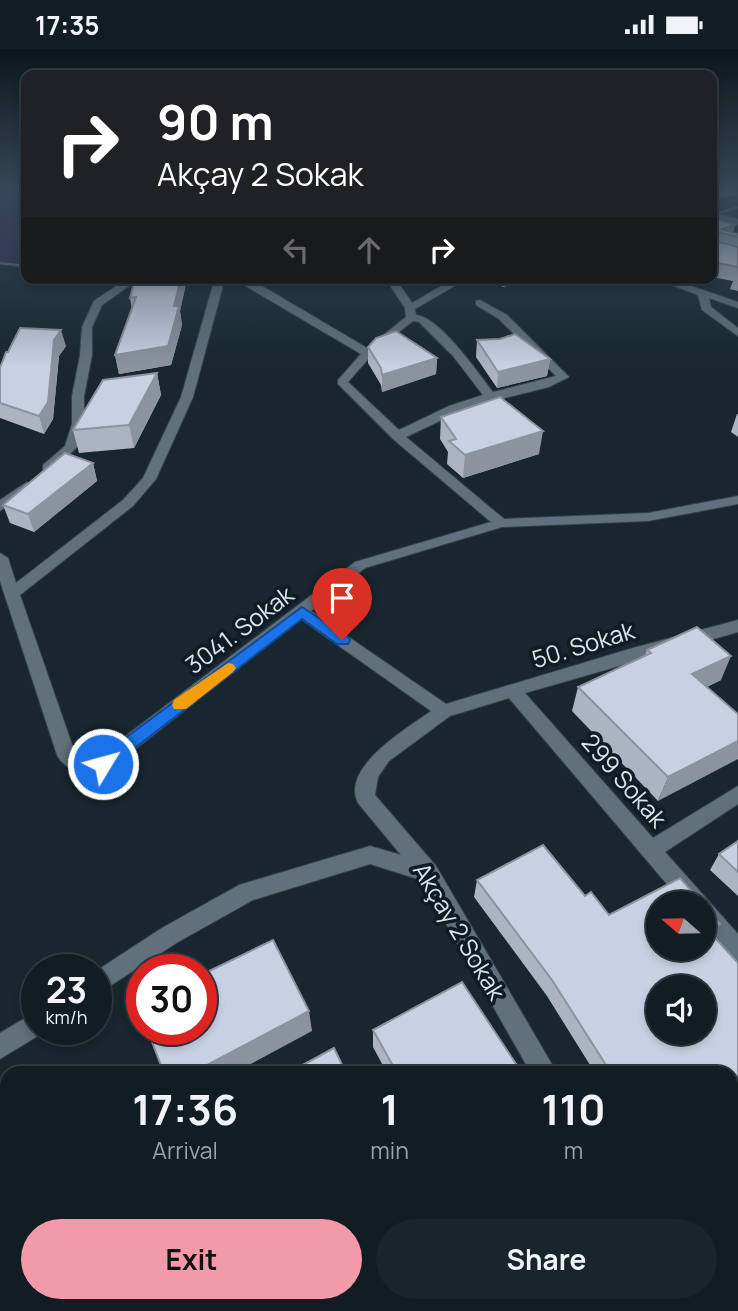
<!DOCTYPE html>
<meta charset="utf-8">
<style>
:root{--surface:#111c23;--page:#1a252b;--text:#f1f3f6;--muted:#9ca1a6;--line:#303a41;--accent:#f39aaa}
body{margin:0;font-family:Manrope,sans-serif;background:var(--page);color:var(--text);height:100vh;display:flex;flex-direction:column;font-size:26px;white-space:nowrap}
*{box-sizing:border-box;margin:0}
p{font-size:23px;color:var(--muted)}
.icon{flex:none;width:38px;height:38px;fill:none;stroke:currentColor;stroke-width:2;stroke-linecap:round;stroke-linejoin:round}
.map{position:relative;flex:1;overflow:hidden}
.sheet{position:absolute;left:0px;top:1017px;width:738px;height:247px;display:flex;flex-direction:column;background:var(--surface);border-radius:21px 21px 0 0;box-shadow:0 4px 10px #0003,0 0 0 2px var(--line)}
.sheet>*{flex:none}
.guide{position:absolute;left:21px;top:21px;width:696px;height:214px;border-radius:14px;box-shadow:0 4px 10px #0003,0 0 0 2px var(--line);background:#202124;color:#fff;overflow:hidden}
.needle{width:46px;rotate:290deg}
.buttons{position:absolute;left:646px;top:842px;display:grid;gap:14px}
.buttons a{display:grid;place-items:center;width:70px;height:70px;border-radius:50%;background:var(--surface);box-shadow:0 4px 10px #0003,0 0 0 2px var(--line);font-size:35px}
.speed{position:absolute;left:21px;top:905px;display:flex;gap:14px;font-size:35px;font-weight:700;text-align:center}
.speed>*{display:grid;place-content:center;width:91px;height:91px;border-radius:50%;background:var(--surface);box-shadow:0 4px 10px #0003,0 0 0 2px var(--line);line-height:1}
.speed small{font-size:18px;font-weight:400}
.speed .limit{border:10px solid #d22;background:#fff;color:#111}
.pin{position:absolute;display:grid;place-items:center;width:60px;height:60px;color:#fff;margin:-72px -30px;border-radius:50% 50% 50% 0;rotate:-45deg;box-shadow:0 0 7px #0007}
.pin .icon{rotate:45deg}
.me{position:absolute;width:77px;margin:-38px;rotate:53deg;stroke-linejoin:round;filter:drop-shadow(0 0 5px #0008)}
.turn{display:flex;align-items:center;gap:24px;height:147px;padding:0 21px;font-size:32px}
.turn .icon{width:91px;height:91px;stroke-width:2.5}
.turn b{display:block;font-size:49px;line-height:60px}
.lanes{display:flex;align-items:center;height:66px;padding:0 21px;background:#0003;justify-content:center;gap:35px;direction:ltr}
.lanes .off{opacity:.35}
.eta{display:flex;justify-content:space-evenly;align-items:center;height:119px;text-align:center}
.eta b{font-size:42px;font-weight:700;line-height:49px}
.cta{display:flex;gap:14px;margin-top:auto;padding:14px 21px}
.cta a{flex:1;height:80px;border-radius:42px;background:var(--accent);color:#111;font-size:28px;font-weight:700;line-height:80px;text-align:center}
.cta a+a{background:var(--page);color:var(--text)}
.status{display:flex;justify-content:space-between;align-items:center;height:49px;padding:0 35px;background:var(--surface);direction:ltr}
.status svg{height:19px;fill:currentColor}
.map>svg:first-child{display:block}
</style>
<div class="status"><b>17:35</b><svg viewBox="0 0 49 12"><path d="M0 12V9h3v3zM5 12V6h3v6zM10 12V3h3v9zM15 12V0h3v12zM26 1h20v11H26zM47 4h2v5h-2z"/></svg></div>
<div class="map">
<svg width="738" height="1262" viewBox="0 0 738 1262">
<rect width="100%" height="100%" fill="#17262f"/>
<path fill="#2f2651" d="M26,142V215L0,212V143Z"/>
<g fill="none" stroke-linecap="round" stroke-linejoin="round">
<g stroke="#37424a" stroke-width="2">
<path id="service" d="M738,157V159L715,166L713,165Z
M0,213L26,216V218L0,215Z"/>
</g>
<g stroke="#37424a" stroke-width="2">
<path id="minor" d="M712,163L738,170V176L712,168Z
M128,229H140L102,256L92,278V306L84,347V375L77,398L53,422H43V416L65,397L72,375V347L80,306L82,278L94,252Z
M215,229H225L193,348L156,430L133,457L20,546L74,701L87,709L98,708L355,513L491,473L393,390L338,335V331L361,305L232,229H246L257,234L367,299L406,268L405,259L385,229H395L412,254L455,229H468L415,260L416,266C440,268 478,324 493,343L556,327L499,270L476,256V252L480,251L507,266L569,328L549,338L469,358L406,388L504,470L648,464L738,447V455L648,472L502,478L365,519L311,562L446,655L633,599L738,571V583L525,644L653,789L738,737V755L665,803L738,885V913L730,910L704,878V854H683L509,649L450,667L389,712L378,728L375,746L436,817L557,1024H531L421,831L370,815L253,851L178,893L96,946V922L162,879L239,836L370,797L401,806L358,754C340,718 408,679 431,662L301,570L110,720C92,726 67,725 57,706L0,532V504L8,509L16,534L123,451L143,429L181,348ZM413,272L419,273L453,307L483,346L449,357L399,381L348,333L377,300Z
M306,229H317L320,233L312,235Z
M653,229H668L738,253V259L709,249L711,258L738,279V287L702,261L698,246Z
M27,433L34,437L32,440L0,462V451Z
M37,962V980H47L46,982L0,1010V984Z
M675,1256H707L709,1262H678Z"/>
</g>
<g stroke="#37424a" stroke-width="3">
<path id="trunk" d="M0,1080L7,1083V1164L0,1161Z
M12,1256H63L65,1262H13Z"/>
</g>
<use href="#service" fill="#60707c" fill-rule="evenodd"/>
<use href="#minor" fill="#60707c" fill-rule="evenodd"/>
<use href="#trunk" fill="#2cbad2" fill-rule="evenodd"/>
</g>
<path fill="#acb4c3" d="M712,168L733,184L738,185V242L730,240L733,232L712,228Z
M135,229H187L180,262L182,276L171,316L119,325L115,306L132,261L130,249Z
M499,229H541L540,235L532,231L502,238Z
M477,291L550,310L547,327L497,339L476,308Z
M66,297L59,307L53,370L44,385L0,369V319L8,303Z
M368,298L437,309L436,325L382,343L381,336L368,314Z
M157,324L161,346L134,399L79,404L73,381Z
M737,365H738V388L731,383Z
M441,368L539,405L463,429L447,415L448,403L440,390Z
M93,414L97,432L34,483L10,474L3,456Z
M647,601L721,631L707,638L658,752L572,662L578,638L645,607Z
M738,792V847L710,821L719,805Z
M477,831L585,847L609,866L713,887L732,1024H595L547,947L474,848Z
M373,981L522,1024H387L373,998Z"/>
<path fill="#8c929f" d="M712,140H737L736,146L712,150Z
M735,176L732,187L722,180Z
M181,229H187V231L180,262L182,276L171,316L119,325L115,306L174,257Z
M503,229H533L532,231L502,238Z
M61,281L66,297L59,307L53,370L44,385L39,367L54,291Z
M437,309L436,325L382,343V326Z
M550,310L547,327L497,339L498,323Z
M157,324L161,346L134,399L129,376Z
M543,382L539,405L463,429L465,406Z
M93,414L97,432L34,483L28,465Z
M731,607L721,631L683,649L692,625Z
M738,692V710L658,752L668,728Z
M720,875L710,891L708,881Z
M309,962L312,982L234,1024H192Z
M738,1049V1055L732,1059V1053Z"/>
<path fill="#c8d1e3" stroke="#8c929f" stroke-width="2" fill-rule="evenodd" d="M712,168L735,176L722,180L738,185V188L714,182L715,192L738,198V218L712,213Z
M135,229H181L174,257H179L168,297L115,306L136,248L130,249Z
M20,279L61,281L54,291L48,353L39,367L0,354V319L6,303H8Z
M396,282L437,309L382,326L381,319L368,298L376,289Z
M515,285L550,310L498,323L477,291L500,290Z
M157,324L129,376L73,381L103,331Z
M500,348L543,382L465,406L449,392L456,390L441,368Z
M65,404L93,414L28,465L3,456Z
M697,578L731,607L692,625L738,665V692L668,728L578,638L651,604L647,601Z
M738,792V823L719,805Z
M543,796L585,847L591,843L609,866L680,829L702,854H658V900H704V856L720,875L708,881L738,914V1049L732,1053V1024H611L552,931L477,831ZM658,938H704V984H658Z
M273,891L309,962L192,1024H164L147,980H201V926Z
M462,933L522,1024H397L373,981Z
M334,999L346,1024H288Z"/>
<linearGradient id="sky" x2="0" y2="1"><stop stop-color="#0d151a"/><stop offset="0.44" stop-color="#364758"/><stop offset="1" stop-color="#364758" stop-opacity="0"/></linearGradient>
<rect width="738" height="317" fill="url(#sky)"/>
<path fill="#1a73e8" stroke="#114b97" stroke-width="2" d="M302,558L348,588L350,591L348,595H337L302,570L109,719H97L94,715L97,710Z"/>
<path fill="#f59e0b" d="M228,614L233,615L236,619L233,623L186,660H174L172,656L174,651Z"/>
<g text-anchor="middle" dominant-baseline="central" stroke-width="7" stroke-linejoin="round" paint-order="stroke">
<g font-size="24" fill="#dbe4eb" stroke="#0e1c26">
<text transform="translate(239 580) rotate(-37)">3041. Sokak</text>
<text transform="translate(583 595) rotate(-17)">50. Sokak</text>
<text transform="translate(625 731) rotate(49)">299 Sokak</text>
<text transform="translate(460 882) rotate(59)">Akçay 2 Sokak</text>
</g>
</g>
</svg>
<div class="buttons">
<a><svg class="needle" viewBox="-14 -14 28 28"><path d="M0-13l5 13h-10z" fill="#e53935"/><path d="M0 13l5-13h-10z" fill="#9ca1a6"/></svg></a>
<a><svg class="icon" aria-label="sound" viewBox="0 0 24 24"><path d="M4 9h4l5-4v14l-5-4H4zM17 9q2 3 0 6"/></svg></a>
</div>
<div class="speed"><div>23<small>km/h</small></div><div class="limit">30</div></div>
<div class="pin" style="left:342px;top:591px;background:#d93025"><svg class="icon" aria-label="arrive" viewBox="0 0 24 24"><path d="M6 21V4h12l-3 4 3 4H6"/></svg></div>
<svg class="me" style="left:103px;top:715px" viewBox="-20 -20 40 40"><circle r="17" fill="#1a73e8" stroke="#fff" stroke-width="3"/><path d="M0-11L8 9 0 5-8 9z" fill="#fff"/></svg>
<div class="guide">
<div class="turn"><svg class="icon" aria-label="right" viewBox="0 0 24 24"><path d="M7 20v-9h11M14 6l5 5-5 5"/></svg><div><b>90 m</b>Akçay 2 Sokak</div></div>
<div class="lanes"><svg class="icon off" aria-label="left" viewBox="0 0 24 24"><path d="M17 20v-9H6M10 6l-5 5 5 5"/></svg><svg class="icon off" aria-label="ahead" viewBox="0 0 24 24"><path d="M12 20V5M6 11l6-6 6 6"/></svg><svg class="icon" aria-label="right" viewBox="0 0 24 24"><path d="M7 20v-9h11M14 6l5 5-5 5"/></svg></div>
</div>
<section class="sheet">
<div class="eta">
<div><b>17:36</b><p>Arrival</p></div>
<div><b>1</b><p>min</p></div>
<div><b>110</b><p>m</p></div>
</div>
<div class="cta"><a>Exit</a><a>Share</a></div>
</section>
</div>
